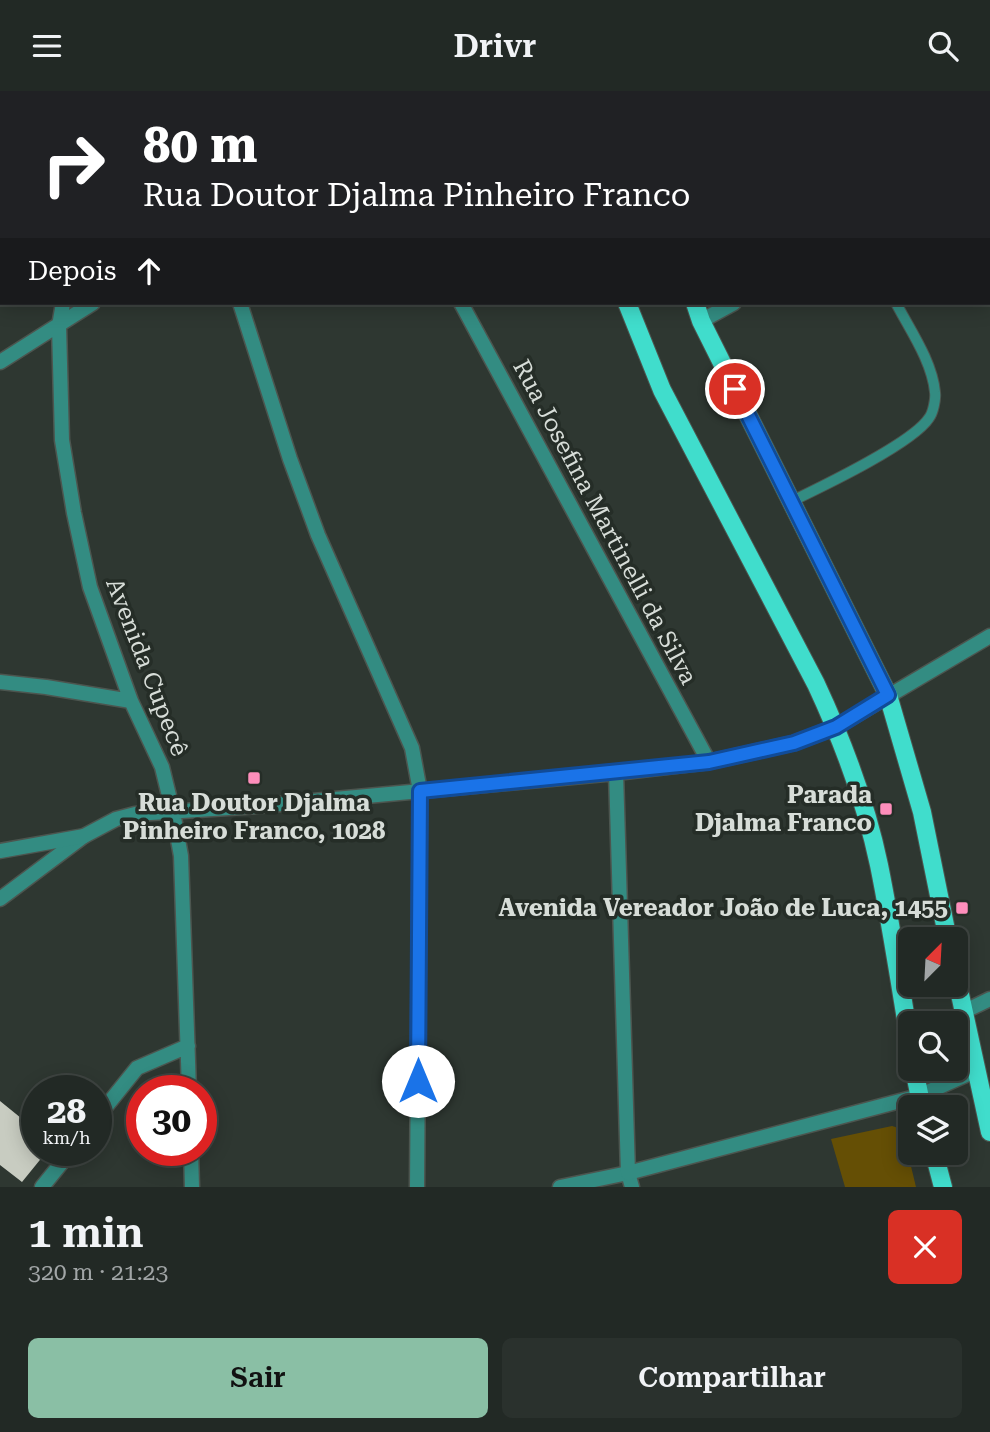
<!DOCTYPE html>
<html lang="pt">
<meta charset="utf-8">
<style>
:root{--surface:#222925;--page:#2a312d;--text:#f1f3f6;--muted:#a2a6a7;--line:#3f4542;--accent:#8abfa5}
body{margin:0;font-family:"Roboto Serif",serif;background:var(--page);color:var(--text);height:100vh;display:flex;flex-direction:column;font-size:26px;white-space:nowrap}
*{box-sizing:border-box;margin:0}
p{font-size:23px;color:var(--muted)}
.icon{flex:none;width:38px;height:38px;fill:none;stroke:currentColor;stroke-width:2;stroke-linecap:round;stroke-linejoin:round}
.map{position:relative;height:1096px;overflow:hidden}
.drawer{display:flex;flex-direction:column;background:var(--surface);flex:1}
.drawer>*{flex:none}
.banner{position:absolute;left:0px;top:0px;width:990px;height:214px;box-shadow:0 4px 18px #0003,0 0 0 2px var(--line);background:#202124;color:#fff;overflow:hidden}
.needle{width:46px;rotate:24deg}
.fabs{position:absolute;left:898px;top:836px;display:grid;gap:14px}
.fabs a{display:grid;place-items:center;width:70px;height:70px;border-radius:10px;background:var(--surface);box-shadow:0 4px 18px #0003,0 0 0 2px var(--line);font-size:35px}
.speed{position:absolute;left:21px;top:984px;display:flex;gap:14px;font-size:35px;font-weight:700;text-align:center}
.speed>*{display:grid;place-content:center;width:91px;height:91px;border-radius:50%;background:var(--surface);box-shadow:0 4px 18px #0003,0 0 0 2px var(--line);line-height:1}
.speed small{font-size:18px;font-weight:400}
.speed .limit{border:10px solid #d22;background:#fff;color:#111}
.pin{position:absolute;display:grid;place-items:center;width:60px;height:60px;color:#fff;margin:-30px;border:4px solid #fff;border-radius:50%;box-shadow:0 2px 7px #0007}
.me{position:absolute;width:77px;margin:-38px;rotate:0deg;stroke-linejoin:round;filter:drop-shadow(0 0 5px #0008)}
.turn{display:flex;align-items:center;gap:24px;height:147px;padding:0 28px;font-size:32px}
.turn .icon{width:91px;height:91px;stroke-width:2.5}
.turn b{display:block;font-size:49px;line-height:60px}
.then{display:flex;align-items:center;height:66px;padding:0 28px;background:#0003;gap:14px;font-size:26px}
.round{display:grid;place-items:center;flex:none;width:74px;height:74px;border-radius:10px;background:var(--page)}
.head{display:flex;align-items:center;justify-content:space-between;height:119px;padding:0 28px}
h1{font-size:42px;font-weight:600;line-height:52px}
.action{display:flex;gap:14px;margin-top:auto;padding:14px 28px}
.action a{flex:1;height:80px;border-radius:10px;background:var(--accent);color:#111;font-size:28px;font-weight:600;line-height:80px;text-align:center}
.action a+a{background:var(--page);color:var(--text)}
header{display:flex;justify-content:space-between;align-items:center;height:91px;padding:0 28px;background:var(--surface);font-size:32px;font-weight:600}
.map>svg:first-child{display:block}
</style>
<header><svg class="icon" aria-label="menu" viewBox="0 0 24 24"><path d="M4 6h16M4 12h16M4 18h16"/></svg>Drivr<svg class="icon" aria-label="search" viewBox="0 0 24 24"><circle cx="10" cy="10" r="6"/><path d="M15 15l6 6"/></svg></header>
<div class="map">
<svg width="990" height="1096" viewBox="0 0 990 1096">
<rect width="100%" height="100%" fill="#2e3731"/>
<path fill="#654f05" d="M892,1035L902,1038L916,1096H845L831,1048Z"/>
<path fill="#c8ccc1" d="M0,1010L37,1040V1059H48L22,1091L0,1074Z"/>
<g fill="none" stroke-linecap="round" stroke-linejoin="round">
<g stroke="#4c554f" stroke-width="12">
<path id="service" d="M790,411C821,396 912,353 929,327C933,322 936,308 935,301C932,270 910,239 896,212"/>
</g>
<g stroke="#4c554f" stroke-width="17">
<path id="minor" d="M344,0L345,2
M106,2V0
M0,30L2,29
M989,69H990
M63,212L59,235L62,349L74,422L90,496L131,610L162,676L173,721
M240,212L290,368L318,444L412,657L420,700L417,1096
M461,212L709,671
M701,230L734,212
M0,271L93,212
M0,591L46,596L131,610
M0,808L84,745
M963,921L990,908
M560,1096L628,1082L632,1096"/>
</g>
<g stroke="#4c554f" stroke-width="17">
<path id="tertiary" d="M616,682L628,1082L919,1005L977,979
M173,721L181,765L189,999
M0,760L84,745L116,728L135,723L259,715L616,682L709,671L794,652L836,636L990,545
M96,1028L137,977L188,955
M191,1059L192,1096
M42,1096L72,1059"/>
</g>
<g stroke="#4c554f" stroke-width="20">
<path id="primary" d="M570,0V2
M631,0V2
M627,212L662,299L816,593C843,651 866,712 879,774C891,833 900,893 910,953
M695,212L701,230L888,604L922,721L948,849
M956,885L990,1041
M914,978L922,1017
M934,1062L943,1096"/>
</g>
<use href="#service" stroke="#338c82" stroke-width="10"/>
<use href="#minor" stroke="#338c82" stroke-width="14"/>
<use href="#tertiary" stroke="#338c82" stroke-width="14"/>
<use href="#primary" stroke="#40ddcc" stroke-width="18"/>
</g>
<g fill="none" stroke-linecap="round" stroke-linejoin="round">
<g stroke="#114b97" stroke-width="18">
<path id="route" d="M418,990L420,700L709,671L794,652L836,636L888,604L735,298"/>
</g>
<use href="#route" stroke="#1a73e8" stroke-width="12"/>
</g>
<g fill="#fe8ebb" stroke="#252d27" stroke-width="2.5">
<rect x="247" y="680" width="14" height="14" rx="3.5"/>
<rect x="879" y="711" width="14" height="14" rx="3.5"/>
<rect x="955" y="810" width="14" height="14" rx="3.5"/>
</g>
<g text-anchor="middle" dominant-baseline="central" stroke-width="7" stroke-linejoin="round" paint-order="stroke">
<g font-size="24" fill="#d7ddd8" stroke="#252d27">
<text transform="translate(605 431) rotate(62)">Rua Josefina Martinelli da Silva</text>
<text transform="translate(147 576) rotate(69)">Avenida Cupecê</text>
</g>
<g font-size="24" font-weight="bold" fill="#d7ddd8" stroke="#252d27" text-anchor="end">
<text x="872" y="704">Parada<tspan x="872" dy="28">Djalma Franco</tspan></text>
<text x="254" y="712" text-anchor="middle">Rua Doutor Djalma<tspan x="254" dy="28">Pinheiro Franco, 1028</tspan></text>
<text x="948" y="817">Avenida Vereador João de Luca, 1455</text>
</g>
</g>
</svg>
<div class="fabs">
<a><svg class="needle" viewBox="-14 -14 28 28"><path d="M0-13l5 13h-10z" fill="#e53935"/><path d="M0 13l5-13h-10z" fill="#a2a6a7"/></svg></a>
<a><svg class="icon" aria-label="search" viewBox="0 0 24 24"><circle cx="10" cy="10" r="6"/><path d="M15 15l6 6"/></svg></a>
<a><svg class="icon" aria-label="layers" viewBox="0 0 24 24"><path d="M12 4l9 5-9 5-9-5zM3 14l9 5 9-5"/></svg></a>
</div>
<div class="speed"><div>28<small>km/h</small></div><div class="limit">30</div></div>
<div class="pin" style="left:735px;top:298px;background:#d93025"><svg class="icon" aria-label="arrive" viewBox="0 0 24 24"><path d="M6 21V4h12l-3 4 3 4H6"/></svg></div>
<svg class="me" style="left:418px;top:990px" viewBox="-20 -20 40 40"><circle r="19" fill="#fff"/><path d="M0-13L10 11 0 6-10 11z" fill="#1a73e8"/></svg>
<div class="banner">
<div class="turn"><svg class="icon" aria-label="right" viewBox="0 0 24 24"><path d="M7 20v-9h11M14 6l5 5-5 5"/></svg><div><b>80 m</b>Rua Doutor Djalma Pinheiro Franco</div></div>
<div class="then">Depois<svg class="icon" aria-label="ahead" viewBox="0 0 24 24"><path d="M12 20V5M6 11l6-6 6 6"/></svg></div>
</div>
</div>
<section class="drawer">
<div class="head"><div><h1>1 min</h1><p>320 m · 21:23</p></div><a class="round" style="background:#d93025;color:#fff"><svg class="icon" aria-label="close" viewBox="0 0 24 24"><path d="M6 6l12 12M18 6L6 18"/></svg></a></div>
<div class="action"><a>Sair</a><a>Compartilhar</a></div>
</section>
